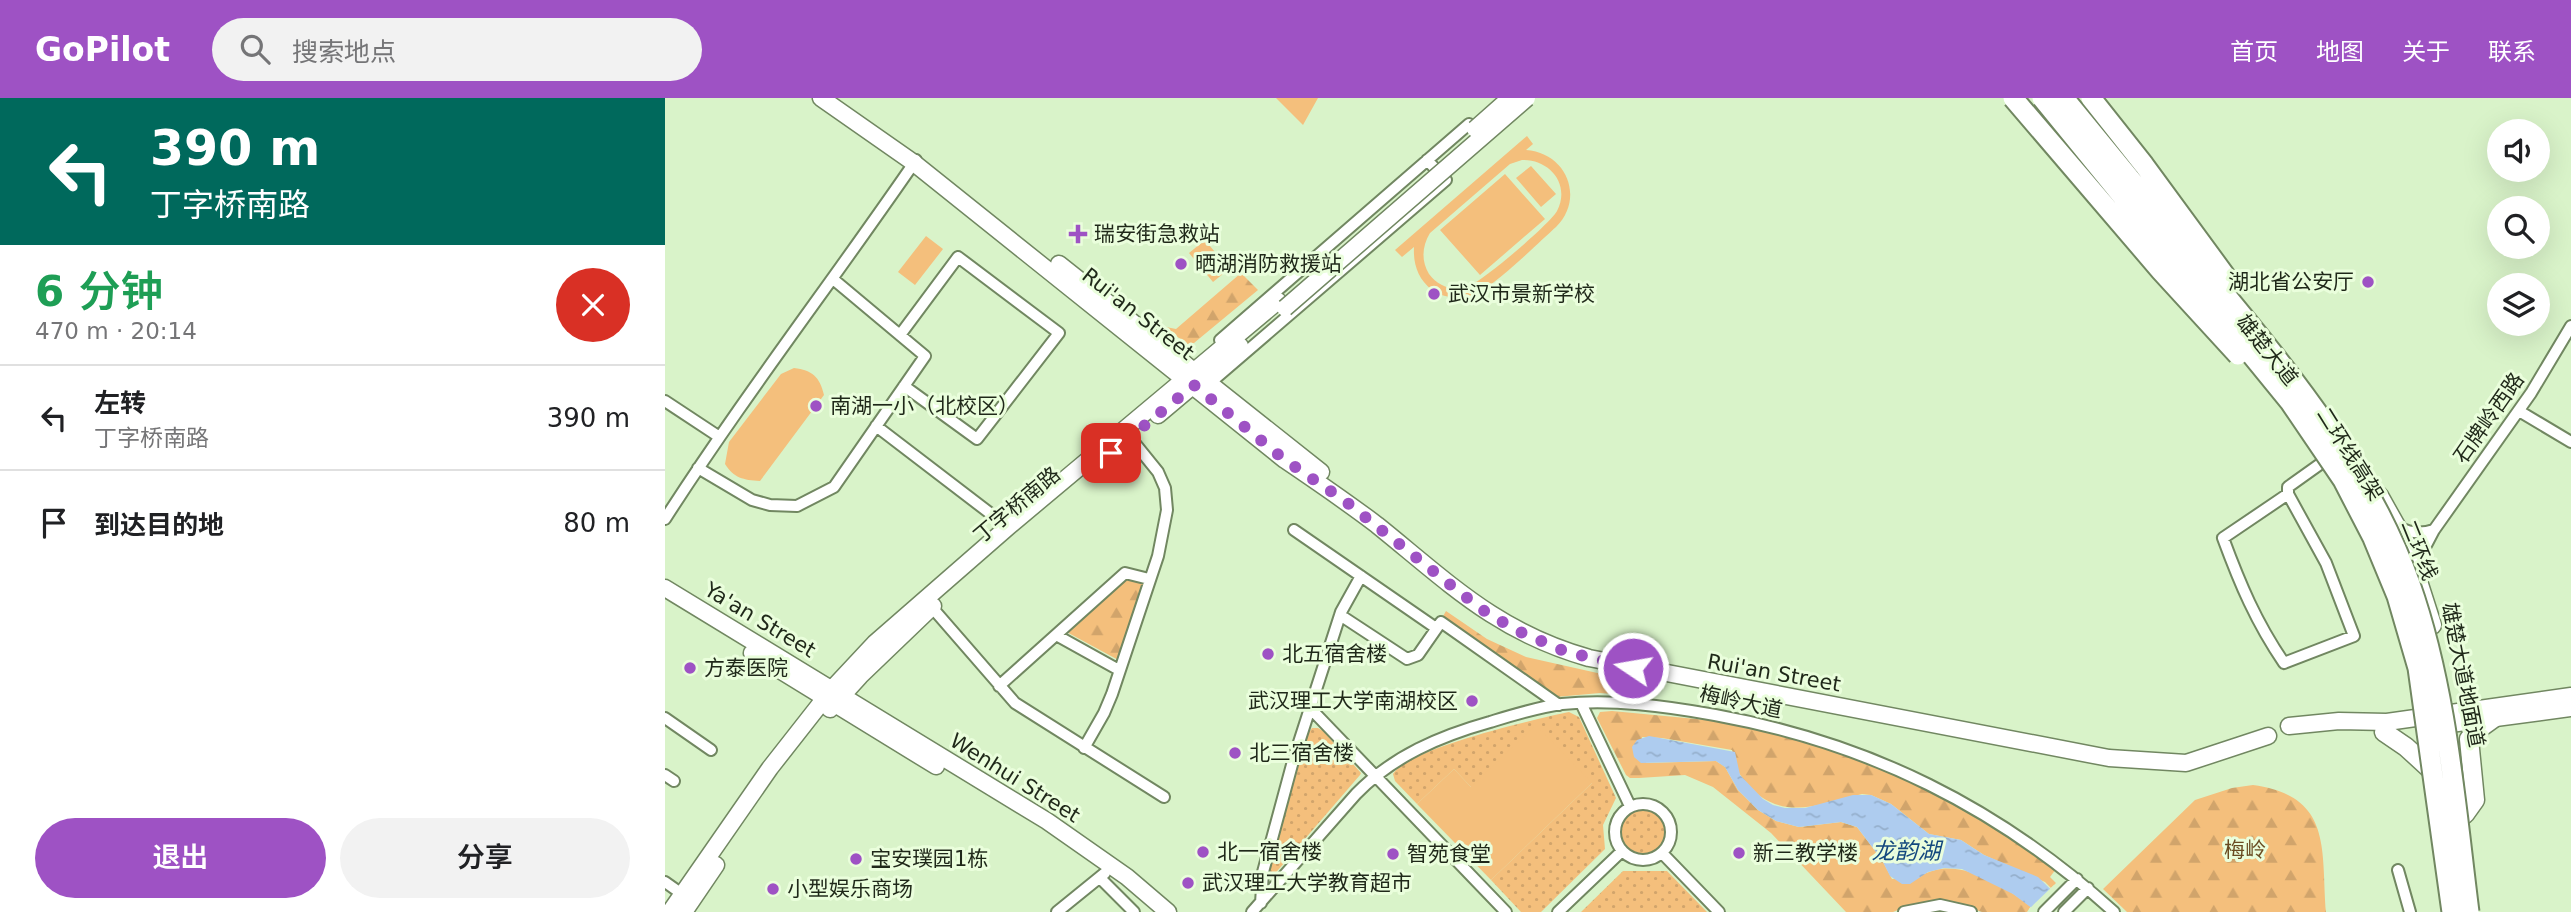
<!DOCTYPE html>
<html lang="zh">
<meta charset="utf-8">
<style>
:root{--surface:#fff;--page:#f2f2f2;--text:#202124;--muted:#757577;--line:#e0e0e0;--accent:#9e52c4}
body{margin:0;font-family:"DejaVu Sans","Noto Sans SC",sans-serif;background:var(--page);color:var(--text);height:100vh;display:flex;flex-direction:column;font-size:26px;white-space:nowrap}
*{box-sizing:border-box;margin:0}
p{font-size:23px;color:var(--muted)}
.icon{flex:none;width:38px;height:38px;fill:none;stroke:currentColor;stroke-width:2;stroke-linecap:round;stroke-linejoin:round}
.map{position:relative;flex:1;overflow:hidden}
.details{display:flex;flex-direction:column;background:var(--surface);width:665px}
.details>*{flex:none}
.hud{background:#00695c;color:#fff;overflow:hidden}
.fabs{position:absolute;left:1822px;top:21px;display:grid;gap:14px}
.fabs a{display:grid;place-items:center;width:63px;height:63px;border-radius:50%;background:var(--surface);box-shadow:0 7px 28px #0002;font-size:35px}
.pin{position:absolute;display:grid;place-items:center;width:60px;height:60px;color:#fff;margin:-30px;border-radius:14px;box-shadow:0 4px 10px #0006}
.me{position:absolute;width:77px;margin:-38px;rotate:282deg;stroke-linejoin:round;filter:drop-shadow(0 0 5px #0008)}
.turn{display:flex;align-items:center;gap:24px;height:147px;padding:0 35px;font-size:32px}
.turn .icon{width:91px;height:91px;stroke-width:2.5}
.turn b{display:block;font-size:49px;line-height:60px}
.round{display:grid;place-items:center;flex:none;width:74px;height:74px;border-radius:37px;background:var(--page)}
.summary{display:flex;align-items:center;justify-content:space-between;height:119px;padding:0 35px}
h1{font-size:42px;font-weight:600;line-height:52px;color:#1e9e55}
.cta{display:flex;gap:14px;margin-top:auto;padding:14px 35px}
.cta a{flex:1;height:80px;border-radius:42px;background:var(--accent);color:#fff;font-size:28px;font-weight:600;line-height:80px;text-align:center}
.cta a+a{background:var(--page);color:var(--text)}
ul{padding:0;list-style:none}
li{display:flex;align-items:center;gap:21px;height:105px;padding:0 35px;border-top:2px solid var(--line)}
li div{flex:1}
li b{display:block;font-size:26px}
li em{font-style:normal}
header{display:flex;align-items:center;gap:42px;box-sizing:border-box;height:98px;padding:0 35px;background:var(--accent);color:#fff}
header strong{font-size:33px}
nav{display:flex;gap:38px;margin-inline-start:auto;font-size:24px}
.search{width:490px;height:63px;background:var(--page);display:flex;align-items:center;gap:18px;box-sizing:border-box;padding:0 24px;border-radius:38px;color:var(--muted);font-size:26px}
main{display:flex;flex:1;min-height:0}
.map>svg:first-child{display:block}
</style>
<header>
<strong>GoPilot</strong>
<div class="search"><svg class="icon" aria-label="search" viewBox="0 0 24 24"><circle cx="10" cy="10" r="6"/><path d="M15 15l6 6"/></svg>搜索地点</div>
<nav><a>首页</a><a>地图</a><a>关于</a><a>联系</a></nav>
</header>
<main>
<section class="details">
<div class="hud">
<div class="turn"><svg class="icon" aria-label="left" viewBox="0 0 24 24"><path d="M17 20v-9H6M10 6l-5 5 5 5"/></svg><div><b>390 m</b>丁字桥南路</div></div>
</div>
<div class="summary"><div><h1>6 分钟</h1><p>470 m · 20:14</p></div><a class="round" style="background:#d93025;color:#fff"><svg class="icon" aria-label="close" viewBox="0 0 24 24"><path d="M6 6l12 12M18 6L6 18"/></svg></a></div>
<ul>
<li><svg class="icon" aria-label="left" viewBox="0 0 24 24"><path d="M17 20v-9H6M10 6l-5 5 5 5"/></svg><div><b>左转</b><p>丁字桥南路</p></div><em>390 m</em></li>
<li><svg class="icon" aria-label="arrive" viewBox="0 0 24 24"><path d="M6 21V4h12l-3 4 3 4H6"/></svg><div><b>到达目的地</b></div><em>80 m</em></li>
</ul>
<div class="cta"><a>退出</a><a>分享</a></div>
</section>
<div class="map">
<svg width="1906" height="814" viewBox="0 0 1906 814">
<defs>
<pattern id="grass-dots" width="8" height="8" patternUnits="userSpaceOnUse" patternTransform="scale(1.75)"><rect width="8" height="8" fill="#f4bf7c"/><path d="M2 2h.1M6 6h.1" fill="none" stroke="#d1a46b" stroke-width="1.8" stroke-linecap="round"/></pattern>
<pattern id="forest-firs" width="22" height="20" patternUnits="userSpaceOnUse" patternTransform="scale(1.75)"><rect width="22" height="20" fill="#f4bf7c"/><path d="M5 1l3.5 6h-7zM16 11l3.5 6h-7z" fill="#d1a46b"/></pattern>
<pattern id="water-ripples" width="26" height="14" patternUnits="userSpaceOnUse" patternTransform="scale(1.75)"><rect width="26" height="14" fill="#aeccef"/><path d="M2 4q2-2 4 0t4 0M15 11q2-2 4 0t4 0" fill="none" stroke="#95afcc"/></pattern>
</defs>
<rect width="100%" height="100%" fill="#d9f3c9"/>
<path fill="url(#grass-dots)" d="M904,614L914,619L951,700L938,727L940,751L876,814H856L826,782L927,685L806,689L789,671L752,706L730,683L728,676C743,650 871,621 904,614Z
M647,630H653L658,633L696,675L695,677L607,779L601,774L642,637Z
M955 733a23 23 0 1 1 46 0a23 23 0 1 1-46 0Z
M958,773H1002L1042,814H916Z"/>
<path fill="url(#forest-firs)" d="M576,175L593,192L529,245L521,246L501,229L511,231Z
M460,475L484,481L457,564L398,532Z
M781,513L822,541L861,559L977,585L975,598L935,595L891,599L777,520Z
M947,613L1042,622L1114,636L1163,650L1264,691L1332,729L1391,771L1385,779L1391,785L1386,790L1380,784L1319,757L1296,742L1264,736L1226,706L1206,697L1197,696C1150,708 1110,726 1076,678C1071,672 1070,660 1067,652L997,640L977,639L981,665L1051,663L1060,669L1073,692L1093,712L1111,723L1134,729L1176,724L1192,729L1217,762L1227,781C1235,780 1242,780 1250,779C1258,777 1266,772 1276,771C1307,767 1342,791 1366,808L1362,814H1317L1282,803L1238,810L1228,814H1181L1106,735L1048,689L1020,677L974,680H965L961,677L932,620L935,614Z
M1588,687C1668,698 1656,751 1661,814H1462L1438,791L1530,702L1567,690Z"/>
<path fill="#f4bf7c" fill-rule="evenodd" d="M611,0H653L638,27Z
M862,38L868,46L861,52C902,55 920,100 891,129C873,145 828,190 808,197C794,202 779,200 767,192C753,181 748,166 749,149L737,159L730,152ZM857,62C884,61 906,86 892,113C886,125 816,185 802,189C788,194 773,188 764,176C756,163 757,148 765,135L845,66Z
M866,68L891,96L876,109L851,80Z
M840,76L880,121L815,177L775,132Z
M261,138L278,151L250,187L233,174Z
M540,142L564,171L548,184L524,155Z
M129,270C147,272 155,279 159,297L95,383C78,382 69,380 60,366L64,344L116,276Z
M871,627L927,685L826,782L752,706L789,671L806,689Z"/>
<path fill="url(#water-ripples)" d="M984,638L1070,654L1075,677L1098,701L1108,707L1120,710H1140L1188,697H1206L1226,706L1264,736L1296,742L1319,757L1373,779L1409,814H1372L1348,796L1297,771L1279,770L1263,774L1245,786H1237L1225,778L1217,762L1192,729L1176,724L1134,729L1111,723L1093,712L1073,692L1060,669L1051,663L976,665L969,659L967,649L972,642Z"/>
<path fill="#d9f3c9" d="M1389,787L1412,812L1413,814H1367L1364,811Z"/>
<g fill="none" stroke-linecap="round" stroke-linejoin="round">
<g stroke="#718761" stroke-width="14">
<path id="street" d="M235,237L293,159L394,235L312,341L239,288
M555,242L804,26
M545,285L781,82L762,62
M0,303L53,338
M1854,313L1906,344
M211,328L343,429
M33,370L87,402L105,407L132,408L169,389L260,258L168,181
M1623,396L1661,465L1689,538L1619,565C1591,524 1575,486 1558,440L1623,396V389L1658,364
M0,421C79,298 168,183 251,62
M1734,429C1746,436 1757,436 1769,432L1749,470
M629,432L771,530
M1769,432L1866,295L1906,228
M264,506L350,605L499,699
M675,517L742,561L753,557L776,524L894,607
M391,537L454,572
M334,588L460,475L484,481
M916,605L965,708
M645,610L841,814
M0,620L46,652
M419,650L439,615L447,596L493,458L502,412L500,390L493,374L459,332
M0,677L9,683
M950 734a28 28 0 1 1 56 0a28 28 0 1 1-56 0Z
M997,755L1054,814
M1733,772L1745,814
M435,780L469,814
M0,784L17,796
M596,805L598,774L628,663L676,514L696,478
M392,814L440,775
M587,814L691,696C728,658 775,638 825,624C848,617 873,609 897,606C948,601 1000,608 1050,617C1204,645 1333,709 1449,814
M893,814L957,753
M1239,814L1275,807L1306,814
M1379,814L1412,781
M1399,814L1423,790"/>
</g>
<g stroke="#718761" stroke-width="19">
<path id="secondary" d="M156,0L249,65L620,362C651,383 682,404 712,427C784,485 832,534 924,560L1444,660L1521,665L1603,638
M394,166L656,374
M493,317L575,248
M0,490L382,723L462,779L503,814
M87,555L271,668
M165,611L195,578L268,508
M1624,628L1674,623L1722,624L1906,598
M1770,628L1906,610
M5,814L105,670L167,591L210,545L343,429L613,203
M19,814L51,767"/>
</g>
<g stroke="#718761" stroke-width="21">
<path id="primary" d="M1714,398L1741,446L1767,527
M1719,634L1741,649L1765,671
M1800,716L1810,702L1804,641L1811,633L1829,620"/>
</g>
<use href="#street" stroke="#fff" stroke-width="10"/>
<use href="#secondary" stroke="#fff" stroke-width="16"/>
<use href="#primary" stroke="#fff" stroke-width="18"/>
<g stroke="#718761" stroke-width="19" stroke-linecap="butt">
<path id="secondary-bridge" d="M810,31L845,0
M620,210L862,0"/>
</g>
<g stroke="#718761" stroke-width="23" stroke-linecap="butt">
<path id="highway-bridge" d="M1348,0L1496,173L1573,257
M1377,0L1625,304L1678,382L1708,440L1732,498L1753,570L1787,814
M1399,0C1451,63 1502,126 1554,189C1629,280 1705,373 1745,486C1782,591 1790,704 1804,814
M1426,0L1479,67L1564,183"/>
</g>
<use href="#secondary-bridge" stroke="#fff" stroke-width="16"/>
<use href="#highway-bridge" stroke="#fff" stroke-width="19"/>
</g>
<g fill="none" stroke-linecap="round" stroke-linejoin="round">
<path stroke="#9e52c4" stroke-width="12" stroke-dasharray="0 21.6" d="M446,355L529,287L620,362L680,403L816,511L851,532L899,553L968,570"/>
</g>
<g fill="#9e52c4" stroke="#eafedc" stroke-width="2.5">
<path d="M409.5 125.5h7v7h7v7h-7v7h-7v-7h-7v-7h7z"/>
<circle cx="516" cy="166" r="7"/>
<circle cx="1703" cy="184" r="7"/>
<circle cx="769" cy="196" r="7"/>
<circle cx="151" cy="308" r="7"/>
<circle cx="603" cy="556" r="7"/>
<circle cx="25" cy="570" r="7"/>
<circle cx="807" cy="603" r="7"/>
<circle cx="570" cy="655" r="7"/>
<circle cx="538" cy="754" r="7"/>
<circle cx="1074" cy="755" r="7"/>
<circle cx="728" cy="756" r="7"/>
<circle cx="191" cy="761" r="7"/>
<circle cx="523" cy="785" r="7"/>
<circle cx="108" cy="791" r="7"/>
</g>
<g text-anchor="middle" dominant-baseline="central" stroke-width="6" stroke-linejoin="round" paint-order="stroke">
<g font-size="21" fill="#1f2819" stroke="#eafedc" text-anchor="start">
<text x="429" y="136">瑞安街急救站</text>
<text x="530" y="166">晒湖消防救援站</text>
<text x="1689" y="184" text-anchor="end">湖北省公安厅</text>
<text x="783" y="196">武汉市景新学校</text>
<text x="165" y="308">南湖一小（北校区）</text>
<text x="617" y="556">北五宿舍楼</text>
<text x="39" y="570">方泰医院</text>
<text x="793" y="603" text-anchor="end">武汉理工大学南湖校区</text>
<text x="584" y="655">北三宿舍楼</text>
<text x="552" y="754">北一宿舍楼</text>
<text x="1088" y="755">新三教学楼</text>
<text x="742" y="756">智苑食堂</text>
<text x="205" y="761">宝安璞园1栋</text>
<text x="537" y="785">武汉理工大学教育超市</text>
<text x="122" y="791">小型娱乐商场</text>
</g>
<g font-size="21" fill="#1f2819" stroke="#eafedc">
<text transform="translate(473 216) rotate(38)">Rui'an Street</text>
<text transform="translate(1602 252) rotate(51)">雄楚大道</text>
<text transform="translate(1824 320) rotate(-55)">石牌岭西路</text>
<text transform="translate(1685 356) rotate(58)">二环线高架</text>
<text transform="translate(352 407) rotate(-40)">丁字桥南路</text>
<text transform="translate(1754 452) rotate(68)">二环线</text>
<text transform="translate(95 522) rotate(31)">Ya'an Street</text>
<text transform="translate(1109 575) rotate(10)">Rui'an Street</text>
<text transform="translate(1798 577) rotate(79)">雄楚大道地面道</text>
<text transform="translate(1076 604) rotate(12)">梅岭大道</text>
<text transform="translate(350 680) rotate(32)">Wenhui Street</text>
</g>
<g font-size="21" fill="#694b21" stroke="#eafedc">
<text x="1580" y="752">梅岭</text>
</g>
<g font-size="23" font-style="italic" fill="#13487e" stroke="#eafedc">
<text x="1241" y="753">龙韵湖</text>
</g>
</g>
</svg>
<div class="fabs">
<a><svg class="icon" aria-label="sound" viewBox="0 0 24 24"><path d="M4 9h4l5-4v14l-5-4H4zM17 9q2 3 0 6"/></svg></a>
<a><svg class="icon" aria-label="search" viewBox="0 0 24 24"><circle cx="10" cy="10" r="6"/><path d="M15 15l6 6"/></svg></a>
<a><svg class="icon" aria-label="layers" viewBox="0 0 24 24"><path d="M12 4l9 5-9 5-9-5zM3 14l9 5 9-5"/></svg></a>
</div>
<div class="pin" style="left:446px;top:355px;background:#d93025"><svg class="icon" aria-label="arrive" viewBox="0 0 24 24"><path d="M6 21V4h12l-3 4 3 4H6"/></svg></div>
<svg class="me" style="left:968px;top:570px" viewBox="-20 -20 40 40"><circle r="17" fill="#9e52c4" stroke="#fff" stroke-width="3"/><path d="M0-11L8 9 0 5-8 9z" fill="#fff"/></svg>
</div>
</main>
